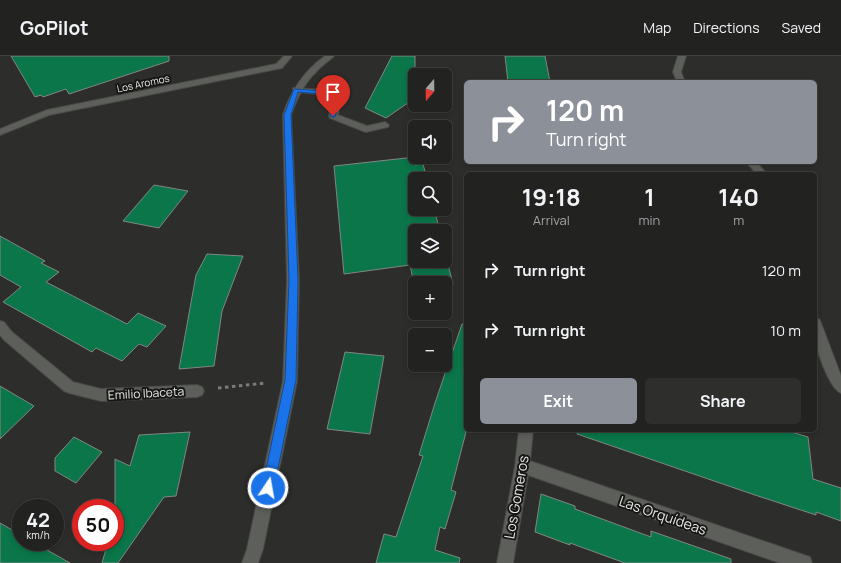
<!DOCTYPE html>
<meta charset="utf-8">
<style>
:root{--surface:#222220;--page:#2e2f2d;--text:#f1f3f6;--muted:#a2a4a5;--line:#3f3f3e;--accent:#8c9099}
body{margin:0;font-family:Manrope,sans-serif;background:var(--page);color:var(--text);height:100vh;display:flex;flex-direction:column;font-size:15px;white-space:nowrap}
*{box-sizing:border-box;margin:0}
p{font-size:13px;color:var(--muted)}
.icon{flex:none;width:22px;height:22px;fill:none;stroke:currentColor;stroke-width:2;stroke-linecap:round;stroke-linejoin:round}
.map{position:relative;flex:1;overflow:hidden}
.panel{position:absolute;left:464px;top:116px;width:353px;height:260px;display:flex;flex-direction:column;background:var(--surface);border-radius:6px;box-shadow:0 2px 6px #0003,0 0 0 1px var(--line)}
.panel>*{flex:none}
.top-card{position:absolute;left:464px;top:24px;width:353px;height:84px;border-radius:6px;box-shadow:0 2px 6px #0003,0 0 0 1px var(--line);background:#8c9099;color:#fff;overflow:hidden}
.needle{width:26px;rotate:200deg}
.tools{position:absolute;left:408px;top:12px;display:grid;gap:8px}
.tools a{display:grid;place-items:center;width:44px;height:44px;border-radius:6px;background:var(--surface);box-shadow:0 2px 6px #0003,0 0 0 1px var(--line);font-size:20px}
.speed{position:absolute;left:12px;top:443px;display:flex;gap:8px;font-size:20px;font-weight:700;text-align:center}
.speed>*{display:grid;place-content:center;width:52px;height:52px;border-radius:50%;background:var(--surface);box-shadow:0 2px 6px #0003,0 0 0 1px var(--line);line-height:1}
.speed small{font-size:10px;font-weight:400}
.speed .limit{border:6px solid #d22;background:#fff;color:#111}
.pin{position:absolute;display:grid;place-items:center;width:34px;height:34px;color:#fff;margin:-41px -17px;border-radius:50% 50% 50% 0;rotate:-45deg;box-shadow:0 0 4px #0007}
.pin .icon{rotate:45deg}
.me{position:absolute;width:44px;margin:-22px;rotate:12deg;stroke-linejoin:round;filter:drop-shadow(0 0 3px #0008)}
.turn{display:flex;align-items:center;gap:14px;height:84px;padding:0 16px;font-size:18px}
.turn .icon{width:52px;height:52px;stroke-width:2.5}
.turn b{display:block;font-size:28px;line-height:34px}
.eta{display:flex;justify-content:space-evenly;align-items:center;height:68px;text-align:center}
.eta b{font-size:24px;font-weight:700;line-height:28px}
.button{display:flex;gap:8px;margin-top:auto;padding:8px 16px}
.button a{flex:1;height:46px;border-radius:6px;background:var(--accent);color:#fff;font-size:16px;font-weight:700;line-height:46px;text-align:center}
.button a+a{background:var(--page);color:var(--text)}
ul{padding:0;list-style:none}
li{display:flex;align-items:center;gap:12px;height:60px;padding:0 16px}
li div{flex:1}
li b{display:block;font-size:15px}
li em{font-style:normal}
header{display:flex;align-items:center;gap:24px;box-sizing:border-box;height:56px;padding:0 20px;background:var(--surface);border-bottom:1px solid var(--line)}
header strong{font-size:19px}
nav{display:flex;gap:22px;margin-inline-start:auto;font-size:14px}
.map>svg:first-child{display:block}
</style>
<header>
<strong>GoPilot</strong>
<nav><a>Map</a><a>Directions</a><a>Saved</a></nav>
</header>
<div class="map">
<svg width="841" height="507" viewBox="0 0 841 507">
<rect width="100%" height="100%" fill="#2d2e2b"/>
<path fill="#0a7649" stroke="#828683" d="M11,0H169V5L69,38L66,33L43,41L41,39L35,41Z
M392,0H415V42L386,62L365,52Z
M505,0H545L550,26H508Z
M415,101V109L423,108L427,123H415V153H434L440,175H415V205H445V197L453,228L415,227V233L410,209L344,218L334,110Z
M154,129L188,135L159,172L123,165Z
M0,180L45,205L41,207L59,216L46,226L127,268L138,257L166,270L147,291L139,288L122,305L96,292L92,296L3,246L21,231L0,219Z
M207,198L243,200L222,255L214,310L179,313L196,219Z
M462,268H466V376L451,434L456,436L445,473L440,471L435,494L460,502L459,507H376L384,478L396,481L423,400L419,399L435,347Z
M345,296L384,300L370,378L327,373Z
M0,330L34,350L0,383Z
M578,374H785L808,381L813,423L841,432V465L816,456V459L752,438L577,378Z
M190,376L176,440L164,441L118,507H102L108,486H115V403L130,410L139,379Z
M74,381L102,396L76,427L55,415V402Z
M541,438L575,450V453L651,481V475L731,503V507H625L570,487V489L535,476Z
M0,467L21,479V486H33L70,507H0Z"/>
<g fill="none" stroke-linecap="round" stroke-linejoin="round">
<g stroke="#484946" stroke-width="2">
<path id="lane" d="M293,32L341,35L342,37L338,59L367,70L385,66L389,69L388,71L366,76L363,75L330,62L329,60L333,39L296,36H293Z"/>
</g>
<g stroke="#484946" stroke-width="2">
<path id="street" d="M284,0H292L282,12L49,59L0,79V73L47,54L276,8Z
M678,0H686L681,16L685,26H677L673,16Z
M746,106H756L767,118H757Z
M815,262L819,263L821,267L841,320V337C830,333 817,296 815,284C814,277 815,269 815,262Z
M0,265L4,266L12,276L73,326L101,333L197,329L202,331L204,335L202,339L197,341L101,345L69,337L64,335L4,284L0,279Z
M519,374H533L530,405L804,499L810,501L812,507H780L528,419L513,507H497L515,410Z"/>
</g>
<g stroke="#484946" stroke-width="2">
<path id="secondary" d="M325,0H334C329,5 322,9 317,15C304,27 297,42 291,59L299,224L297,325L263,493L258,507H242L247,493L283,325L287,224L283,59C291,34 304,15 325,0Z"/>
</g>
<path stroke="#7b7c79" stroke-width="3" stroke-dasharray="3.5 3.5" stroke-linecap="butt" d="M218,332L266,327"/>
<use href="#lane" fill="#5d5f5b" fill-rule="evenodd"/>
<use href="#street" fill="#5d5f5b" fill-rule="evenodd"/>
<use href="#secondary" fill="#5d5f5b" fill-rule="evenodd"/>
</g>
<path fill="#1a73e8" stroke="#114b97" d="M294,33L338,36L341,38L335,61L330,60L335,39L298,36L291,59L298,224L296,324L274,432L272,436L268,437L264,436L262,432L285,324L289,224L284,59Z"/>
<g text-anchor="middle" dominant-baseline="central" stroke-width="4" stroke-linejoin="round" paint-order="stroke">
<g font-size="10" fill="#e8e9e7" stroke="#161615">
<text transform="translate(143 27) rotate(-12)">Los Aromos</text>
</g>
<g font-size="12" fill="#e8e9e7" stroke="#161615">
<text transform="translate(146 337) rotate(-3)">Emilio Ibaceta</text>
</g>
<g font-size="14" fill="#e8e9e7" stroke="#161615">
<text transform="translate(516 441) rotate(-80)">Los Gomeros</text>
<text transform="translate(663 459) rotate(19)">Las Orquídeas</text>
</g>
</g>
</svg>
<div class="tools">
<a><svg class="needle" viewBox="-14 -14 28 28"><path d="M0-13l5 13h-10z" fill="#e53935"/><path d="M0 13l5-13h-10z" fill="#a2a4a5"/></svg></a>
<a><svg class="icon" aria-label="sound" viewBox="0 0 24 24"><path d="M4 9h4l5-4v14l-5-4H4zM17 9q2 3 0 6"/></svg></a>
<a><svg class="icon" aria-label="search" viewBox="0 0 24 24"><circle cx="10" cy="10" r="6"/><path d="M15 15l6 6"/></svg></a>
<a><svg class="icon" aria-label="layers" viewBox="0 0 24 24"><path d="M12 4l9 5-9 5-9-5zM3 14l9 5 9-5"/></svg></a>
<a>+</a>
<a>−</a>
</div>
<div class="speed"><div>42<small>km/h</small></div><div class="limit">50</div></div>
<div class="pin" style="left:333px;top:60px;background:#d93025"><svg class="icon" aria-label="arrive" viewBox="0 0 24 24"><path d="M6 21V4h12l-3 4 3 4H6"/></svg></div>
<svg class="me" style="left:268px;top:432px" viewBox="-20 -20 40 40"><circle r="17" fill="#1a73e8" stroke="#fff" stroke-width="3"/><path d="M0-11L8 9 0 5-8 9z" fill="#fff"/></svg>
<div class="top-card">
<div class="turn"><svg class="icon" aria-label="right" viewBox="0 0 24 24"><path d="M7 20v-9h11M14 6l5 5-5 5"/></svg><div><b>120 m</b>Turn right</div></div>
</div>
<section class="panel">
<div class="eta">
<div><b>19:18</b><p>Arrival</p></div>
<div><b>1</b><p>min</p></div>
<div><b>140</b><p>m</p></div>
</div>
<ul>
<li><svg class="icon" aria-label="right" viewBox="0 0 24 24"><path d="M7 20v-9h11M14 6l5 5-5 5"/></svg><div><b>Turn right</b></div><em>120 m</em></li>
<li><svg class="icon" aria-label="right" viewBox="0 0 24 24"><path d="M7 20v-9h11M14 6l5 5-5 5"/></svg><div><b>Turn right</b></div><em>10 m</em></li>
</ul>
<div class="button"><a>Exit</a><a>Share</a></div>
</section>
</div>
